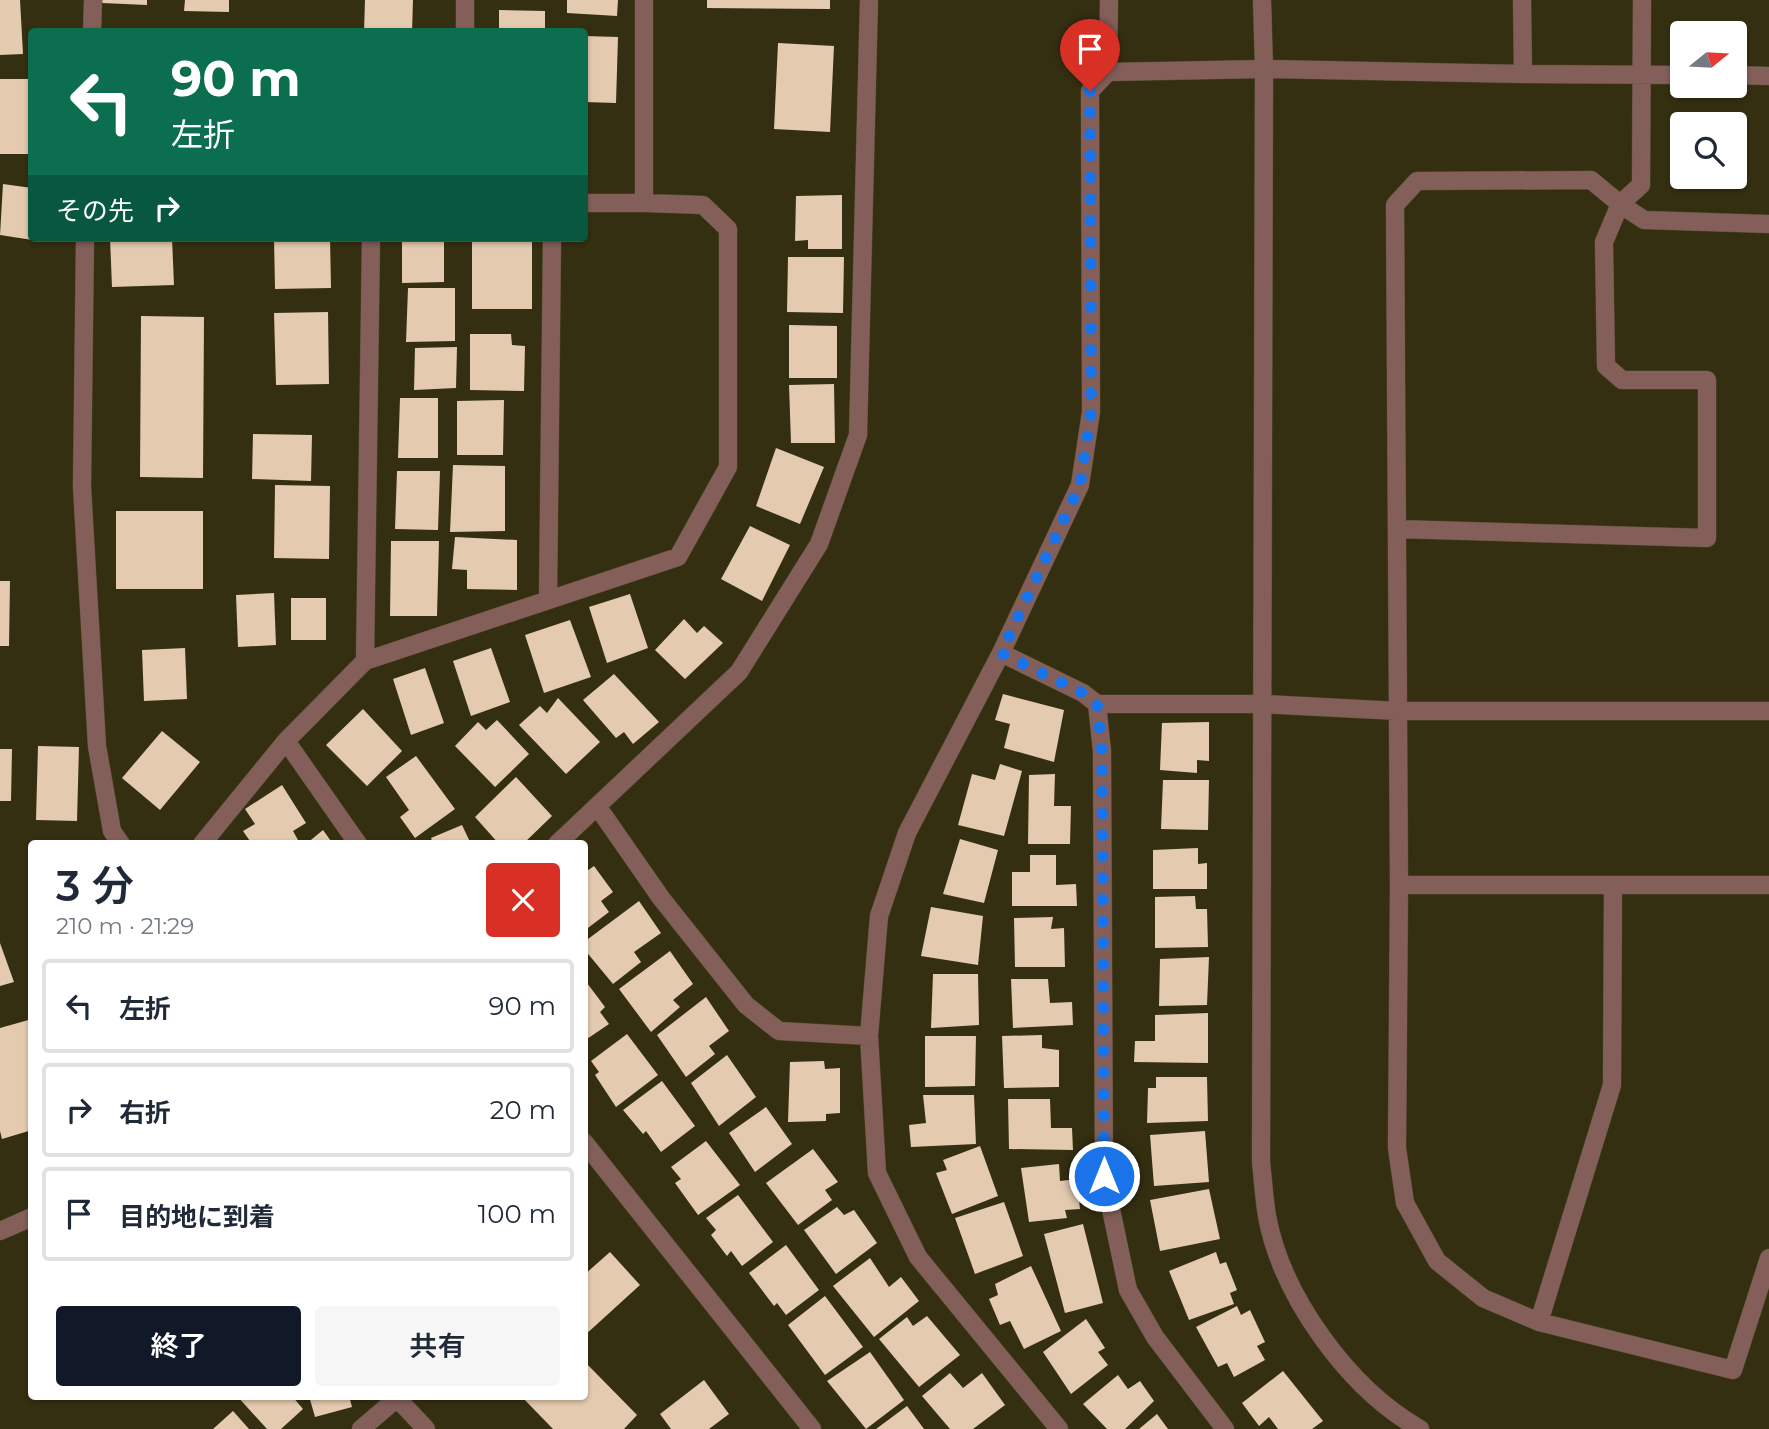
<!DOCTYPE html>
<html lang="ja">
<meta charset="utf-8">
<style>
:root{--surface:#fff;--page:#f6f6f7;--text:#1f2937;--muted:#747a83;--line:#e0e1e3;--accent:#111827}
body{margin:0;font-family:Montserrat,"Noto Sans JP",sans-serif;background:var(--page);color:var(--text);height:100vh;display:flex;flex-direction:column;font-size:26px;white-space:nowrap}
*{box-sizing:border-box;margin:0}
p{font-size:23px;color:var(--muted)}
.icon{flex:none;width:38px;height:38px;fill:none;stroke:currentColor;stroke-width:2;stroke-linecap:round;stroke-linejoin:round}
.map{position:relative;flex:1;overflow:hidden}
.panel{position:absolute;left:28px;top:840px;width:560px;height:560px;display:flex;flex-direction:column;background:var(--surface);border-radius:7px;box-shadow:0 2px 5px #0004}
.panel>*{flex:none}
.top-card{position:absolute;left:28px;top:28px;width:560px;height:214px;border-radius:7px;box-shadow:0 2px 5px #0004;background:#0b6e4f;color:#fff;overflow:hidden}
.needle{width:46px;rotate:72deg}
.controls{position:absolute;left:1670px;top:21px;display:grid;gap:14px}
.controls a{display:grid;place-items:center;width:77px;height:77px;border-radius:7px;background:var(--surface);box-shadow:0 2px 5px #0004;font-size:35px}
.pin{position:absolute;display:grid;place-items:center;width:60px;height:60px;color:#fff;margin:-72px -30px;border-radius:50% 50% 50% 0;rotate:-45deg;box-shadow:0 0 7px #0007}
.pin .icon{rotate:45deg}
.me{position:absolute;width:77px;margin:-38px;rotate:0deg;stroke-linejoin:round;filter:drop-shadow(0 0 5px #0008)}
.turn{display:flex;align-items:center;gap:24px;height:147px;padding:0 28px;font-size:32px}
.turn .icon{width:91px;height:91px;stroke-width:2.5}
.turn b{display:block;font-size:49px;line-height:60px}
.then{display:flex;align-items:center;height:66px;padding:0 28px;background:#0003;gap:14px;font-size:26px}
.round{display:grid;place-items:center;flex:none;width:74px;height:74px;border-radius:7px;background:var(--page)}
.headline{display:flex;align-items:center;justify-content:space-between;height:119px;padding:0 28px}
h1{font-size:42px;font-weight:600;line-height:52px}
.action{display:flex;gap:14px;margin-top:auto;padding:14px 28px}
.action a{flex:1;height:80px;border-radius:7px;background:var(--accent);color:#fff;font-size:28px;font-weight:600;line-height:80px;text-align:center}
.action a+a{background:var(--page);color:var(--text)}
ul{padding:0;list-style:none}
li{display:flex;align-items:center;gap:21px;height:94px;margin:0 14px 10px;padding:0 14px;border:4px solid var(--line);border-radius:7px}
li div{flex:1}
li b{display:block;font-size:26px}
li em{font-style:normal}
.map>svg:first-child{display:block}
</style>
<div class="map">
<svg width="1769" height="1429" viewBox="0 0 1769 1429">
<rect width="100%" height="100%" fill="#352f11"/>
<path fill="#e4caaf" d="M0,0H20L23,54L0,55Z
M102,0H147V5L102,3Z
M185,0H229V12L184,11Z
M365,0H413L412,32H364Z
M567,0H618L617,16L567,13Z
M707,0H830V9L707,8Z
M499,10L545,11V32H499Z
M584,36L618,37L616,103L584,102Z
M778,43L834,46L830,132L774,129Z
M0,79H32V154H0Z
M3,184L32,188V238H40L39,241L0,235Z
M842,195V249H808V240L795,241L796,196Z
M110,238H172L174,285L112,287Z
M274,238H330L331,288L275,289Z
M402,238H444V282L402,283Z
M472,238H532V309H472Z
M788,257H844L843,313L787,312Z
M408,288H455V341L406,342Z
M328,312L329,384L276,385L274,313Z
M141,316L204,317L203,478L140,477Z
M789,325L837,326V378H789Z
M470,334H511L512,345L525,346L524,391L470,390Z
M457,347L456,388L414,390L415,348Z
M834,384L835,443H791L789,385Z
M400,398H438V458H398Z
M504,400L503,455H457V401Z
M253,434L312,435L311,481L252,479Z
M776,448L824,467L800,524L756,506Z
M453,465L505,466V531L450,532Z
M397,471H440L438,530L395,529Z
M275,485L330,486L329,559L274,558Z
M116,511H203V589H116Z
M750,526L790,545L762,601L721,579Z
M455,537L517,540V590L467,589V570L452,569Z
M391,541H439L437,616H390Z
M0,581H10L9,646H0Z
M274,593L276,645L238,647L236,595Z
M630,594L648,648L607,663L589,607Z
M291,598H326V640H291Z
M684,619L697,633L704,626L723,643L685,679L655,650Z
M570,620L591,677L544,693L525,635Z
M185,648L187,699L144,701L142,650Z
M491,648L510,702L471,716L453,661Z
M425,668L444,723L411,735L393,679Z
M614,674L659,722L633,744L624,732L616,738L583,700Z
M1003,694L1064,710L1054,762L1004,748L1010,724L995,720Z
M558,698L600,742L566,774L519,725L540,706L547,713Z
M363,709L402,751L367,786L326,745Z
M497,720L529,754L495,787L455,746L478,722L486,730Z
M1209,722V761L1197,760V773L1160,770L1162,723Z
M162,731L200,762L160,810L122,778Z
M38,746L79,747L77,821L36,820Z
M0,749H12L11,801H0Z
M416,756L455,809L415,838L400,817L409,810L386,777Z
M1000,764L1022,771L1004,836L958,825L972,774L995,780Z
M1055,774L1054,806H1071L1070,844H1028L1029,775Z
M516,777L552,816L523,844H499L475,817Z
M1163,780H1209L1208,830L1161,829Z
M282,785L306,823L293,831L298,840L292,844H252L243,831L255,824L245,809Z
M462,825L471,844H433L431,838Z
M323,830L333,844H306Z
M960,839L998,850L984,903L943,894Z
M1198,848V864L1207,863V889H1153V850Z
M1030,855H1056V885L1076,884L1077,906H1012V872H1030Z
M594,866L613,892L601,901L609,912L584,931V873Z
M1195,896L1196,909H1207L1208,947L1155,948V897Z
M639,901L661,933L634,952L641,962L613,984L584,949V942Z
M931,907L983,916L978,965L921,956Z
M1053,917L1051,929L1064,928L1065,967H1015L1014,918Z
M0,943L14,982L0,986Z
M670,951L693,984L673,1000L680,1007L651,1032L619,989Z
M1209,957L1207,1005L1159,1006L1160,959Z
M933,974H978L979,1025L931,1028Z
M584,979L605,1007L600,1012L609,1024L584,1041Z
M1011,979H1048L1050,1003L1072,1002L1073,1025L1013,1028Z
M706,997L729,1031L709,1046L715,1054L686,1077L657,1035Z
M1208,1013V1063L1134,1062L1135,1041H1155V1015Z
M32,1019V1130L2,1139L0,1131V1028Z
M627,1034L658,1075L616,1107L595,1075L599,1072L591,1061Z
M1042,1035V1048L1059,1050V1087L1004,1088L1002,1036Z
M925,1036H976L975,1086L925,1087Z
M727,1055L756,1097L719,1126L691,1083Z
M824,1061L825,1069L840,1068V1113L826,1114V1121L788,1122L790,1062Z
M1156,1077H1207L1208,1121L1147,1123L1148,1088H1156Z
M662,1081L695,1126L661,1152L646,1131L643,1134L623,1110Z
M923,1095H974L976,1144L911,1147L909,1125L926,1123Z
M1008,1099H1050L1051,1128H1072L1073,1150L1009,1149Z
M766,1107L792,1144L755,1172L729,1133Z
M1205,1131L1209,1182L1154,1186L1150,1135Z
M706,1141L740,1185L698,1215L675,1183L681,1179L671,1167Z
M980,1146L998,1196L952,1214L936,1173L947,1170L943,1160Z
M813,1149L838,1182L825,1190L832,1200L798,1225L766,1183Z
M1059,1164L1060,1181L1077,1179L1080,1209L1065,1210L1067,1218L1029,1222L1021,1168Z
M1209,1189L1220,1239L1160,1251L1150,1200Z
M738,1195L773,1242L742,1266L731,1251L727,1256L711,1235L716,1230L706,1218Z
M1004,1202L1023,1256L975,1274L955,1218Z
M837,1207L844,1215L854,1210L877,1243L836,1274L804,1230Z
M1083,1224L1103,1303L1065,1313L1044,1234Z
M786,1245L819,1290L786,1315L777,1303L774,1306L749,1273Z
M610,1252L640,1285L584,1336V1275Z
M1216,1252L1220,1264L1226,1262L1237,1290L1230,1293L1234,1304L1189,1320L1169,1271Z
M870,1258L889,1287L901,1277L919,1301L874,1337L833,1286Z
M1031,1266L1061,1331L1024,1349L1010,1321L1000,1325L989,1299L998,1295L995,1284Z
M825,1296L863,1347L825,1375L788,1325Z
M1237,1306L1241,1315L1250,1310L1265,1342L1257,1346L1265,1360L1234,1377L1227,1363L1218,1367L1196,1327Z
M927,1316L960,1355L919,1387L879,1339L907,1317L913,1326Z
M1086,1319L1105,1348L1098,1352L1108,1365L1071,1394L1043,1352Z
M870,1352L904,1400L866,1429L827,1381Z
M584,1361L637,1415L624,1429H553L521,1396H584Z
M1283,1371L1323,1421L1312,1429H1278L1269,1417L1259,1426L1242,1403Z
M950,1373L963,1388L982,1373L1005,1405L973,1429H950L922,1396Z
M1118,1375L1128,1389L1140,1381L1154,1401L1125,1429H1107L1083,1404Z
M704,1380L729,1414L709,1429H671L660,1414Z
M237,1396H292L303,1409L281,1429H267Z
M309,1396H349L352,1407L315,1417Z
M907,1406L924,1429H876Z
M233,1411L249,1429H213Z
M1157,1414L1168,1429H1139Z"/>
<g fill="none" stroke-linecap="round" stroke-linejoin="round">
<g stroke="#514c30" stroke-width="19">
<path id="minor" d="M465,0V32
M644,0V203
M1262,0L1264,69L1261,1162C1263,1180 1264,1198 1267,1216C1282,1297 1349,1389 1420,1429
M1642,0L1641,185L1620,204L1591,180L1417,181L1395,205L1399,885L1397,1148L1405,1203L1437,1261L1483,1298L1539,1322L1733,1370L1769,1258
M92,32L93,0
M1108,72L1109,0
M1523,74L1682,75
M1734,75L1769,76
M85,238L82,487L97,746L112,831L121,844
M1397,529L1707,538V380H1622L1606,366L1604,242L1620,204L1644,220L1769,224
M548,599L552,238
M1001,653L1083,693L1097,704L1102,751L1104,1176L1128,1290L1155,1337L1225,1429
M365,661L678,557L728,467V229L703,205L644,203H584
M1097,704H1263L1398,711H1769
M286,741L358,844
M597,806L661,898L746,1005L779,1031L869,1036
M202,844L286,741L365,661L371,238
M557,844L739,672L819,544L858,435L869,0
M1399,885H1769
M584,1142L812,1429
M0,1231L32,1217
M1539,1322L1612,1085L1613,886
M395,1396L426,1429
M361,1429L396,1399
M1059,1429L918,1257L877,1173L869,1036L879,916L907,833L1001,653L1080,485L1091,412L1090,91L1108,72L1264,69L1523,74L1522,0"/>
</g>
<use href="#minor" stroke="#845f5a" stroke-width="18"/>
</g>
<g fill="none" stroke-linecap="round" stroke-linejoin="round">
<path stroke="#1a73e8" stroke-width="12" stroke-dasharray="0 21.6" d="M1090,91L1091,412L1080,485L1001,653L1083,693L1097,704L1102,751L1104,1176"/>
</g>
</svg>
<div class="controls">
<a><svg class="needle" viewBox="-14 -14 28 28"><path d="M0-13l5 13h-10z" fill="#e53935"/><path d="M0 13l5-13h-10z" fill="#747a83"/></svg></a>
<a><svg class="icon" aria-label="search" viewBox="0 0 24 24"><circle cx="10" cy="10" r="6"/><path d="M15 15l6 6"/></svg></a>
</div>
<div class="pin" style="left:1090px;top:91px;background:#d93025"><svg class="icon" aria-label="arrive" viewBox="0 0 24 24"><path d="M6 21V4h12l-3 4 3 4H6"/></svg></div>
<svg class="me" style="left:1104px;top:1176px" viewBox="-20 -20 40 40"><circle r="17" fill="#1a73e8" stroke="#fff" stroke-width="3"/><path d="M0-11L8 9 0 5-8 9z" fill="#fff"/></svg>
<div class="top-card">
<div class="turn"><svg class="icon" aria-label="left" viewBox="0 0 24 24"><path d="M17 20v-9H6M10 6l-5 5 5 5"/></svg><div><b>90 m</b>左折</div></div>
<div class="then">その先<svg class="icon" aria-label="right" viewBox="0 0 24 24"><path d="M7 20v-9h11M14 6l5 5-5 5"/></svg></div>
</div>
<section class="panel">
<div class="headline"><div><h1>3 分</h1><p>210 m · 21:29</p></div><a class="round" style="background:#d93025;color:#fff"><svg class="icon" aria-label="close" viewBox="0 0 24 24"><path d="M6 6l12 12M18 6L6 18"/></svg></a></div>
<ul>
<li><svg class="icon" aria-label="left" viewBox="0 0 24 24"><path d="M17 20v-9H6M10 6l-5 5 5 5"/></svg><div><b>左折</b></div><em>90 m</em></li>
<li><svg class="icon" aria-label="right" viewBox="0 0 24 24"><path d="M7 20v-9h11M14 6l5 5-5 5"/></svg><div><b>右折</b></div><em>20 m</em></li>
<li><svg class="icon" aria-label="arrive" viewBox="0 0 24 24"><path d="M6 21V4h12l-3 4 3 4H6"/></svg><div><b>目的地に到着</b></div><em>100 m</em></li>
</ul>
<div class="action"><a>終了</a><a>共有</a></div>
</section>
</div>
